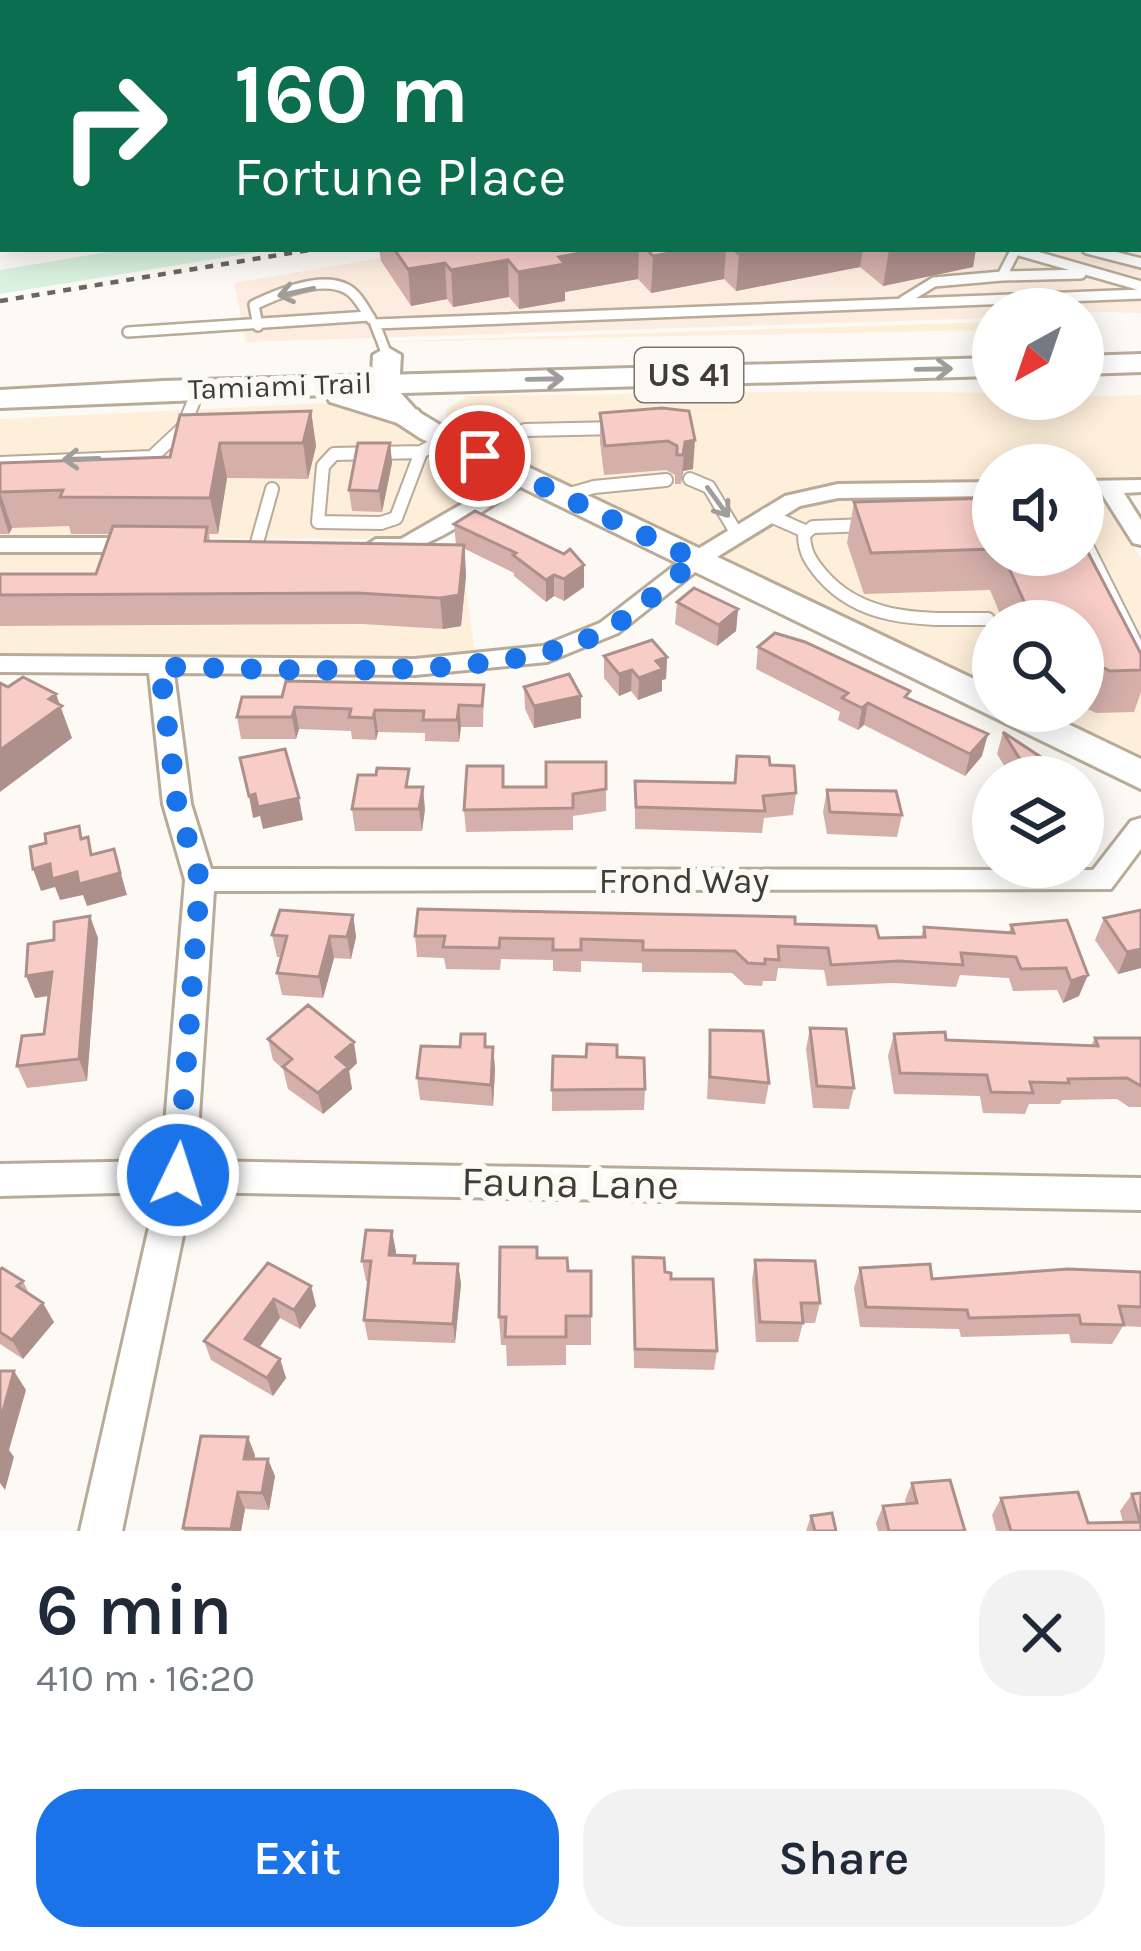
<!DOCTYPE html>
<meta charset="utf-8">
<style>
:root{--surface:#fff;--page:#f2f2f3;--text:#1f2937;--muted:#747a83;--accent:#1a73e8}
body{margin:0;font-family:Karla,sans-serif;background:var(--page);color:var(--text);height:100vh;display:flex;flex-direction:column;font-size:45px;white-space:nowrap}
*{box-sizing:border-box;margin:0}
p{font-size:39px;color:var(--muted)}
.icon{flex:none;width:66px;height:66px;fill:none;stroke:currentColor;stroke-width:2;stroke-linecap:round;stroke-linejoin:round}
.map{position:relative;height:1531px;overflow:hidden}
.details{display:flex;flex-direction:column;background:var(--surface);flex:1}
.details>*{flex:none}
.top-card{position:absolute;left:0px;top:0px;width:1143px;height:252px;box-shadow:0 6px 30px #0003;background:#0b6e4f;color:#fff;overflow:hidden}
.needle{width:78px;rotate:220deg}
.controls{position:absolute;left:972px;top:288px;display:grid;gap:24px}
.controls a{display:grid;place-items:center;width:132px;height:132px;border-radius:50%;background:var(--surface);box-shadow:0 6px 30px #0003;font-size:60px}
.pin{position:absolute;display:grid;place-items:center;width:102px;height:102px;color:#fff;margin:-51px;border:6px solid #fff;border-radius:50%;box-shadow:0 3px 12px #0007}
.me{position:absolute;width:132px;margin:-66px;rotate:4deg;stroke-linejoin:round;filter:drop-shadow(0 0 9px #0008)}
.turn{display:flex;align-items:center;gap:42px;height:252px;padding:0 36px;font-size:54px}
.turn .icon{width:156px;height:156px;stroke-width:2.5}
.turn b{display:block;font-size:84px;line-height:102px}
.round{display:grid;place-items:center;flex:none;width:126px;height:126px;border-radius:48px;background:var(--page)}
.overview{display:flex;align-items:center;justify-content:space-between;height:204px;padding:0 36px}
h1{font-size:72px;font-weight:600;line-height:90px}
.primary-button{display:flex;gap:24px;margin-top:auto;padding:24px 36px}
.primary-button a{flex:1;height:138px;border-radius:48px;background:var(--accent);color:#fff;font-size:48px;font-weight:600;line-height:138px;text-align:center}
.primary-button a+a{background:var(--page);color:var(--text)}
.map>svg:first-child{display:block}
</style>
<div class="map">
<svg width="1141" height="1531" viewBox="0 0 1141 1531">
<rect width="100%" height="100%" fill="#fdfaf6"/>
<path fill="#feefda" d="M993,322L990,330L335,343Z
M843,391L993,393V399L1141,395V479L1083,481V465H993V482L834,485L785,496L695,550L443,429L447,409L468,396Z
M345,402L399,422L420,439L504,477L402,539L0,537V419Z
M1083,494H1101L1141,558V763L1031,711H1083V621H993V693L714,559L799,507L841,498L993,496V555H1083Z
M0,552L403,553L465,582L475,653L417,658L0,655Z"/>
<path fill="#fdede1" d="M1141,141V313L993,309V318L246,342L234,283L432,249H1140Z"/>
<path fill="#daf2df" d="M126,249H276L0,294V270Z"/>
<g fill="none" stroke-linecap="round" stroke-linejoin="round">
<path stroke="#a3d4d6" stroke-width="4.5" d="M1110,0L1114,3
M88,3L104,0"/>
<g stroke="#b8ab98" stroke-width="14">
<path id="lane-far1" d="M1012,249L1141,286
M1087,249L1141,263
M1002,276L1081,274
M903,301L934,282L1002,276L1016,249
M258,326L254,305C277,294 322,275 347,289C358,295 364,309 371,319
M128,332L369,316
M387,355L375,324L1141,294
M192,406L199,389"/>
</g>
<g stroke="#b8ab98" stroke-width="16">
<path id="lane" d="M421,452L396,518L381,523L318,522L323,466L334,454Z
M421,452L445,439
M480,456L525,430L618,428
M152,457L183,428L193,403
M0,463L152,457L151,471
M690,479L709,487L737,534
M563,496L594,487L666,480
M766,514L807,532
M868,525L813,527L804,534C804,552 811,562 822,575C864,624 929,619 988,619
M1083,538L1141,654
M256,546L272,489"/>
</g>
<g stroke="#b8ab98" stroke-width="6">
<path id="street" d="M521,470L532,476L529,481C494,502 402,576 365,546L376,539H401Z
M1141,480V492L1124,493L1141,520V545L1133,543L1102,494L1083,495V481Z
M993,482V496L838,498L800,506L704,565L618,633L547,662L415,675L174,673L191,804L211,869L1093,870L1131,821L1141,818V849L1111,889L214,891L196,1161L1141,1178V1210L192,1192L122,1531H80L157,1192L0,1196V1164L162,1161L185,880L163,804L149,673L0,672V656L415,659L543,646L600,623L688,555L785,496L838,484Z
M0,538H140L151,545L140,552H0Z"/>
</g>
<g stroke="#b8ab98" stroke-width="6">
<path id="secondary" d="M387,347L401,355L399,391L417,411L442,426L993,688V711H1041L1141,759V789L420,438L397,423L371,393L373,355Z"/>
</g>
<g stroke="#b8ab98" stroke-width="6">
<path id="primary" d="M1141,354V372L1083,374V356Z
M993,358V376L367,394L418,410L423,417L407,426L330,402L326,395L0,408V390L163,381Z"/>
</g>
<use href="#lane-far1" stroke="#fff" stroke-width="9"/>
<use href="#lane" stroke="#fff" stroke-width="12"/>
<use href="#street" fill="#fff" fill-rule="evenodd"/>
<use href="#secondary" fill="#fff" fill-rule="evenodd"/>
<use href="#primary" fill="#fff" fill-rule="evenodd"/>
<path stroke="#6b665f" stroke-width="4.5" stroke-dasharray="8 8" stroke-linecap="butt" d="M0,301L315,249"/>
</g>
<path fill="#d5b0ab" d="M379,249H976L973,267L883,286L860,267L736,291L724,279L651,293L638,279L565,292V301L519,309L509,297L453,307L447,299L411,306L381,261Z
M662,408L693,469L683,471L681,484H675V475L666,470L604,475L600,442V413Z
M311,411L316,446L308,479L227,478L218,534H209L210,541L456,545L454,524L584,565V587L564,601L554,596L546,602L514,576V573L465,549L466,576L461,626L443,629L362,624L0,626V574H96L111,534H71L69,526L12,528L9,534H0V463L170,457Z
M390,443L392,463L382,512L352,511L349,490Z
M993,498V555H1083L1141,654V692L1134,712L1096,713L1083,707V621H1003L990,590L864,594L847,543L854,502Z
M677,602L738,609L736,631L717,646L675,624Z
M758,647L909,699L982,756L965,776L864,725L858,730L838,720L840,712L756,669Z
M604,656L667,657L666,679L662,680V691L638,700L631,691L619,696L604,678Z
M484,685L483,727H461L459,742L425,741V733L378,732L376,740L352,739L351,731L299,729L296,739H241L237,717L282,697Z
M524,687L581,718L534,728L525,709Z
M1003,732L1071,777H1011L997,754Z
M606,762V811L573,816V830L466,832L464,810L503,766L504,787H546Z
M770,765L796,793L793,815L764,818L762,833L635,829V781L735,783Z
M827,790L902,815L897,837L827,834L823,812Z
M352,809H425L422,831H355Z
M353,915L356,937L351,959L334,958L323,998L282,995L277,973L281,957H277L272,935Z
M1104,918L1141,968L1118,974L1095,940Z
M1067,920L1079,996L1063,1003L1057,990L1013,991L1009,978L960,975L956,987L893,983L827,986L824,970L778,968L776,981H763L762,986L745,985L732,973L642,972V963L581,961V972L553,971V960L501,959L500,970L446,969L444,958L417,957L415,936L795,924L879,938L921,937L924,927L1009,933L1011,925Z
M98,938L87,1081L27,1088L17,1066L44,1034L49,996L35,998Z
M810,1028L854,1088L849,1109L813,1108L806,1049Z
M710,1030L769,1083L765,1104L707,1099Z
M485,1034L486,1047H493L495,1069L493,1106L420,1100L417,1078L460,1047Z
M894,1034L946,1040L1091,1046L1095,1038H1141V1107H1129L1117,1099L1062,1100L1060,1104H1029L1025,1114L983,1113L980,1096L894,1094L888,1056Z
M268,1039L357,1063L349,1071L352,1089L323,1114L288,1089L283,1069L273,1060Z
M617,1057L645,1089L644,1110L552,1111V1090Z
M396,1251L395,1255L415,1256L416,1263L458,1264L461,1284L455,1343L368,1340L364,1320L369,1281H366L362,1261Z
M633,1257L665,1272L717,1351L714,1370L634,1368Z
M537,1258L568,1271H591V1345H566V1365L507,1366L506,1345H501L499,1317Z
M755,1260L820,1303L815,1323H803L798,1342H756L752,1280Z
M268,1263L311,1286L316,1306L300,1329L280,1318L259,1347L280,1359L286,1378L273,1396L211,1360L204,1341Z
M860,1268L932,1279L1141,1272V1327L1123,1326L1112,1344L1071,1343L1069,1334L961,1337L959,1329L860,1327L854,1288Z
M0,1270L23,1281L30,1295L54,1322L23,1359L0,1344Z
M255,1455L254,1459L275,1476L269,1510L245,1509L241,1531H184L183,1528Z
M912,1483L965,1531H878L876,1523L883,1506L906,1504L905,1500Z
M1141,1493V1531H996L992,1515L1001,1498L1088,1523L1123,1522L1120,1511L1132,1494Z
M811,1516L836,1531H806Z"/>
<path fill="#ae908b" d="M602,249H639L638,279L565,292V301L519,309L518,272L559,257Z
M692,249H726L724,279L651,293L653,256Z
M767,249H863L860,267L736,291L739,254Z
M893,249H976L973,267L883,286L889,250Z
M508,260L509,297L453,307L451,270Z
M445,263L447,299L411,306L408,269Z
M311,411L316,446L308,479L303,443Z
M695,440L693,469L683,471L681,484L685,442Z
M220,443L227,478L218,534L210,498Z
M390,443L392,463L382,512L379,491Z
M0,492L12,528L9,534L0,505Z
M464,545L466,576L461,626L443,629L440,598Z
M584,565V587L564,601V579Z
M554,575V596L546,602V580Z
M738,609L736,631L717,646L719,625Z
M667,657L666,679L662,680V691L638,700L639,678L656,661Z
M632,670L631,691L619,696V674Z
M56,694L72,738L0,792V750Z
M581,696V718L534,728V706Z
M868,703L864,725L858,730L862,708Z
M459,705L461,727L459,742L457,720Z
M295,707L299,729L296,739L292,717Z
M375,710L378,732L376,740L373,718Z
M988,734L982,756L965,776L970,754Z
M423,787L425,809L422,831L419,809Z
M255,794L260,816L253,818L249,796Z
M299,798L303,820L263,829L258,807Z
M114,849L127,895L87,906L83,895L60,900L55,887L41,891L33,869Z
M353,915L356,937L351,959L347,937Z
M90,916L98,938L87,1081L79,1059Z
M330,936L334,958L323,998L319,977Z
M1141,949V968L1118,974L1127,952Z
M52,972L60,994L35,998L26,976Z
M1088,975L1079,996L1063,1003L1071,981Z
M354,1042L357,1063L349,1071L352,1089L323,1114L318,1093L336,1057Z
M493,1047L495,1069L493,1106L491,1085Z
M392,1231L396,1251L393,1275L389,1255Z
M458,1264L461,1284L455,1343L453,1324Z
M311,1286L316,1306L300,1329L294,1310Z
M274,1299L280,1318L252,1358L245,1339Z
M43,1303L54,1322L23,1359L12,1340Z
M280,1359L286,1378L273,1396L267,1378Z
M14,1371L26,1390L9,1450L14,1457L5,1490L0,1483V1422Z
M248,1437L255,1455L251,1476L244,1459Z
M268,1459L275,1476L269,1510L262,1493Z
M238,1492L245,1509L241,1531H232Z"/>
<path fill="#f8cdc7" stroke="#ae908b" stroke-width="3" d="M394,249H602L559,257L565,264L518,272L508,260L451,270L445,263L408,269Z
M646,249H692L653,256Z
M733,249H767L739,254Z
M662,408L689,411L695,440L685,442L683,455H677V446L668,441L605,446L600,413Z
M311,411L303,443H220L210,498L60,497L63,490L0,492V463L170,457L180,415Z
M358,443H390L379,491L349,490Z
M993,498V549L871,553L854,502Z
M475,511L564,554L570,549L584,565L564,579L554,575L546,580L513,555L516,553L454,524Z
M113,526L207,527L205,541L464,545L459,595L440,598L358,593L0,595V574H96Z
M1083,543L1141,654V670L1110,671L1083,658V621H1033L1003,555H1083Z
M694,588L738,609L719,625L677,602Z
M775,633L805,642L910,691L905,697L988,734L970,754L868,703L862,708L842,698L848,693L758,647Z
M652,640L667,657L656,661L663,669L639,678L632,670L619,674L604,656Z
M569,674L581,696L534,706L524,687Z
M23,677L56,694L49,699L62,706L0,750V683L8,687Z
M286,681L484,685L482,706L459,705L457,720H423L424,711L375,710L373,718L349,717L351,709L295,707L292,717H237L242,697H282Z
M1003,732L1071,777H1031Z
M285,749L299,798L258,807L255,794L249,796L240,758Z
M737,756L769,757L770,765L794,766L796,793L763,796L765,811L636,807L635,781L735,783Z
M546,762H606V789L573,794V808L464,810L467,766H503V787H546Z
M377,768L409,769L406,787H423L419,809H352L358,775H376Z
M827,790L896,791L902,815L830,812Z
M79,826L81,839L88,837L91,855L114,849L120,873L79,884L77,872L52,879L50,864L33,869L30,847L46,843L45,834Z
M418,909L795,917V924L876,926L879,938L925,937L924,927L1014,933L1011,925L1067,920L1088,975L1071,981L1066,968L1021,969L1016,957L961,953L963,965L899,961L831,965L828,948L778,946L779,960L765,959V964L748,963L735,951L643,950V941L581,939V950H553V939L500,938L499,948L443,947L445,936H415Z
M280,910L353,915L347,937L330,936L319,977L277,973L287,936L272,935Z
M1141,910V949L1127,952L1104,918Z
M90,916L79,1059L17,1066L22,1036L44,1034L52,972L26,976L28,944L54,940V922Z
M308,1005L354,1042L336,1057L348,1067L318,1093L283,1067L292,1059L268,1039Z
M810,1028L846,1029L854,1088L817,1086Z
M710,1030L763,1031L769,1083L710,1077Z
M945,1032L946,1040L1098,1046L1095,1038H1141V1086L1127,1078L1068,1079L1069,1083L1030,1082L1033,1093L991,1092L987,1075L900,1073L894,1034Z
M461,1034H485V1047H493L491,1085L417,1078L421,1046L460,1047Z
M587,1044L617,1045V1057L644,1058L645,1089L552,1090L553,1056L586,1057Z
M366,1230L392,1231L389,1255L415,1256L414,1263L458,1264L453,1324L364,1320L371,1261H362Z
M500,1247H537V1258H567L568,1271H591V1316H566V1337H505L506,1317H499Z
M633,1257L664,1258L665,1272L671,1273V1279H713L717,1351L635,1349Z
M755,1260L815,1261L820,1303H801L803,1323L760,1322Z
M268,1263L311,1286L294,1310L274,1299L245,1339L280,1359L267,1378L204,1341Z
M930,1264L932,1279L1068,1269L1141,1272V1307L1119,1306L1124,1325L1081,1324L1079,1315L969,1318L967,1310L866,1307L860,1268Z
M2,1268L23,1281L17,1286L43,1303L12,1340L0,1332V1270Z
M0,1371H14L0,1422Z
M201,1436L248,1437L244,1459H268L262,1493L238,1492L231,1529L183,1528Z
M950,1480L965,1531H889L883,1506L917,1503L912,1483Z
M1078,1492L1088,1523L1140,1522L1132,1494L1141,1493V1531H1011L1001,1498Z
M832,1513L836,1531H815L811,1516Z"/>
<defs><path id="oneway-shaft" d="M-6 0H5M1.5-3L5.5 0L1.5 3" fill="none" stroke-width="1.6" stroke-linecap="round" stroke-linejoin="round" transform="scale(3)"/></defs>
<g stroke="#a09e9a">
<use href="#oneway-shaft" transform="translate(296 292) rotate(168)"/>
<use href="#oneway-shaft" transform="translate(934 369) rotate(-1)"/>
<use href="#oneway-shaft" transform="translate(545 379) rotate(-1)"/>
<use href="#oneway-shaft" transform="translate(81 459) rotate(178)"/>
<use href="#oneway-shaft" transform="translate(718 502) rotate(54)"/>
</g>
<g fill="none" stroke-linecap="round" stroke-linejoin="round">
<path stroke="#1a73e8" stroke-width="21" stroke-dasharray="0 37.8" d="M178,1175L200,880L177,804L160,667C276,668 512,685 608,629C639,611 668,582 696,560L480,456"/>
</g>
<g text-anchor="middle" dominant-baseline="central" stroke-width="12" stroke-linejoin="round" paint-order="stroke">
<g font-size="30" fill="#413c34" stroke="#fdfaf6">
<text transform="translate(280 386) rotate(-2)">Tamiami Trail</text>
</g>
<rect fill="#fdfaf6" stroke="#79756e" stroke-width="3" x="635" y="348" width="108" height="54" rx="9"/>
<g font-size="33" font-weight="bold" fill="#413c34">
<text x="689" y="375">US 41</text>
</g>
<g font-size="36" fill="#413c34" stroke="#fdfaf6">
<text x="684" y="881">Frond Way</text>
</g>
<g font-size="42" fill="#413c34" stroke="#fdfaf6">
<text transform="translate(570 1183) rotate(1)">Fauna Lane</text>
</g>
</g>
</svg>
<div class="controls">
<a><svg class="needle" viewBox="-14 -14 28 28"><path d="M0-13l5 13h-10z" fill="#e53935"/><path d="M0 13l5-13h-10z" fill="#747a83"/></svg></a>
<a><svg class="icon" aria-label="sound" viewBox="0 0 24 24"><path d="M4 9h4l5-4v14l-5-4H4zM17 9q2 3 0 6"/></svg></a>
<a><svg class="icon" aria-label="search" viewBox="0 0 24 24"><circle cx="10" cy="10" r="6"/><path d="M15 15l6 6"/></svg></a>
<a><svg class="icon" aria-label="layers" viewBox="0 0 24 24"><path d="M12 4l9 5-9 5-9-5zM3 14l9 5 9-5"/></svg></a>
</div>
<div class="pin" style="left:480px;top:456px;background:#d93025"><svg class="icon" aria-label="arrive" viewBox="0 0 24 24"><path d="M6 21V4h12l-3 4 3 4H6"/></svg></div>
<svg class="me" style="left:178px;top:1175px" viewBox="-20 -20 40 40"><circle r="17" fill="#1a73e8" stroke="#fff" stroke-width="3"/><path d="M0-11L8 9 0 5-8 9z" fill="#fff"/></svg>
<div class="top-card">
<div class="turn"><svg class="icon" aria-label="right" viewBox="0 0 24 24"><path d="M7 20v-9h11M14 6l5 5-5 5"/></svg><div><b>160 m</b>Fortune Place</div></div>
</div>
</div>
<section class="details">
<div class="overview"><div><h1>6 min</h1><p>410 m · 16:20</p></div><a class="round"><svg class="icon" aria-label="close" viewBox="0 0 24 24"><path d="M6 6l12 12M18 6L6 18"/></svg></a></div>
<div class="primary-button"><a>Exit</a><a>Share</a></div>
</section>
